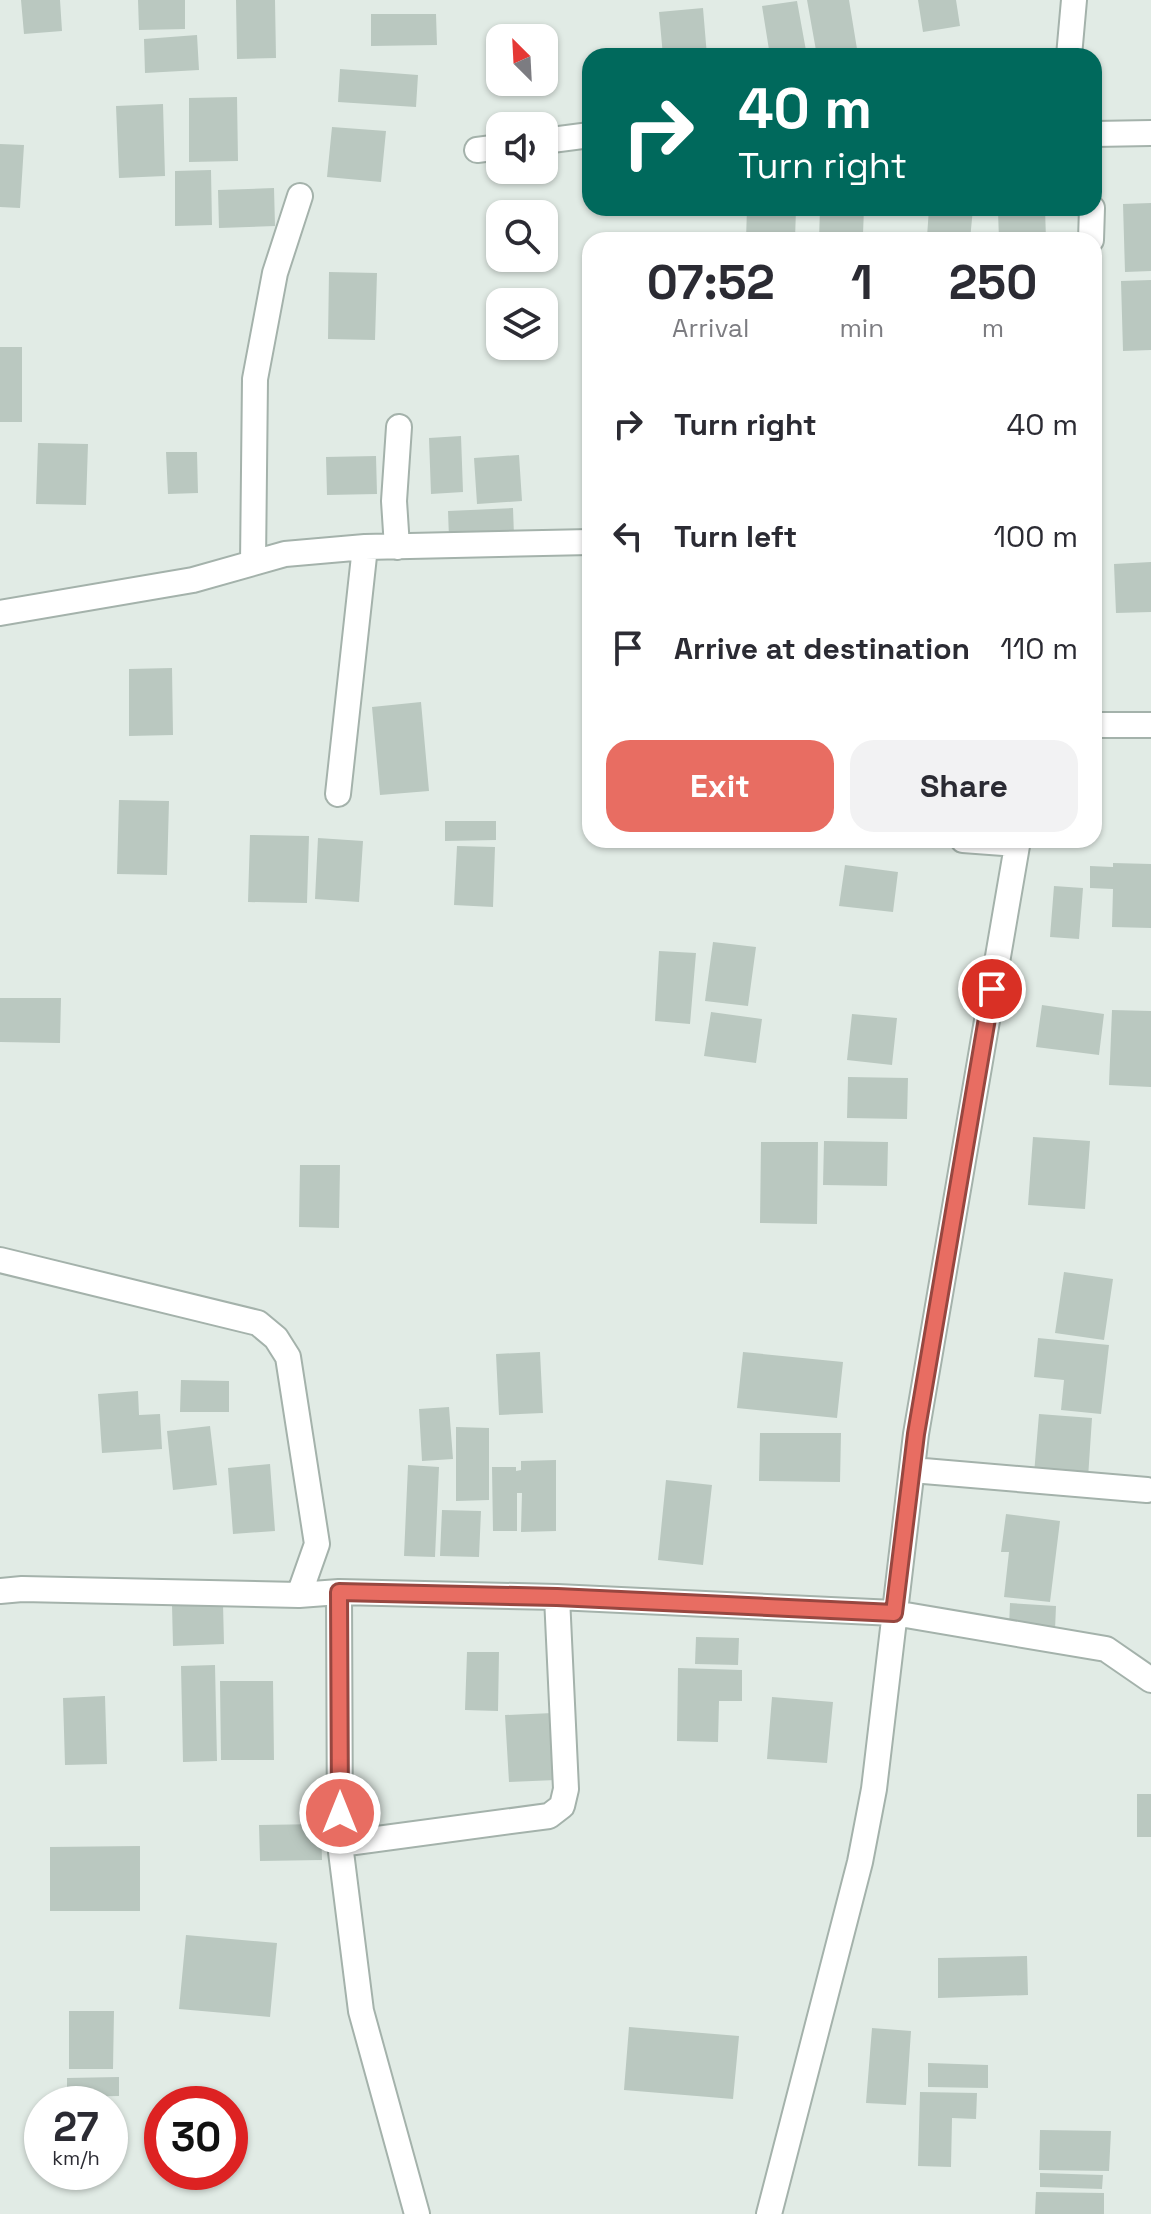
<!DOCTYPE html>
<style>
:root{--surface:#fff;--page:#f2f2f3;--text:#2b2b33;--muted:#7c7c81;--accent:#e86d62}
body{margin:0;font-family:"Space Grotesk",sans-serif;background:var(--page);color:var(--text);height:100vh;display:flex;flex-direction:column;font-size:30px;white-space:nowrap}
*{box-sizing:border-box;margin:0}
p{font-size:26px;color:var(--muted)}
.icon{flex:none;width:44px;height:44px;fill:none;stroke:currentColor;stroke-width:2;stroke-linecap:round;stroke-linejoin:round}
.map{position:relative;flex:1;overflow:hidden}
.details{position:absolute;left:582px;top:232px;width:520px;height:616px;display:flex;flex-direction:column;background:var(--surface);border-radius:24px;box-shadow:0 2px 6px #0004}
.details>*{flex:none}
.hud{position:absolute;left:582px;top:48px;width:520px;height:168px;border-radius:24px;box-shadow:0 2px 6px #0004;background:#00695c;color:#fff;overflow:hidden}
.needle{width:52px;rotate:336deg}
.controls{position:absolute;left:486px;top:24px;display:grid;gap:16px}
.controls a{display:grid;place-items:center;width:72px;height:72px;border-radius:16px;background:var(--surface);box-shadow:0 2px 6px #0004;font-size:40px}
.speed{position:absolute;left:24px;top:2086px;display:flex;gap:16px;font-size:40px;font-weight:700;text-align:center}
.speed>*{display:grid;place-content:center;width:104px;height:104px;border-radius:50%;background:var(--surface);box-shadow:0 2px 6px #0004;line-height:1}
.speed small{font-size:20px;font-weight:400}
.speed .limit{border:12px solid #d22;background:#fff;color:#111}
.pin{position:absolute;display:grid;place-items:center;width:68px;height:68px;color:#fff;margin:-34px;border:4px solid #fff;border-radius:50%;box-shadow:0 2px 8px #0007}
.me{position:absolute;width:88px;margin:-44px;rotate:0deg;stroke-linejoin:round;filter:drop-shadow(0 0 6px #0008)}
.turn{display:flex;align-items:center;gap:28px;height:168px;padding:0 24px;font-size:36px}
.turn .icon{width:104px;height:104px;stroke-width:2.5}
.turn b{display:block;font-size:56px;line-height:68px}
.eta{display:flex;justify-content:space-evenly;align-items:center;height:136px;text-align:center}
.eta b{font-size:48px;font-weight:700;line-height:56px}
.primary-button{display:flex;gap:16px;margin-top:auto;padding:16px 24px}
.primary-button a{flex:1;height:92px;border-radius:24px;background:var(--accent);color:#fff;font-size:32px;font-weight:700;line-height:92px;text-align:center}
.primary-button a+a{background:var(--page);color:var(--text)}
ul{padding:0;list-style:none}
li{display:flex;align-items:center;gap:24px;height:112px;padding:0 24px}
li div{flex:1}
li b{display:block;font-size:30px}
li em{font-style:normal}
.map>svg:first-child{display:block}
</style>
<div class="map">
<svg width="1151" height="2214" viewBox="0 0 1151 2214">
<rect width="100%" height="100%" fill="#e1ebe5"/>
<path fill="#bac8c0" d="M21,0H60L62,31L24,34Z
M138,0H185V29L139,30Z
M236,0H275L276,58L237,59Z
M807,0H849L858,55L817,56Z
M918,0H956L960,26L923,32Z
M797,1L807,56H770L762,6Z
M703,8L707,56H663L659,12Z
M371,14H436L437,45L371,46Z
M197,35L199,70L145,73L144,39Z
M340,69L418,75L416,107L338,102Z
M237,97L238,161L189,162V98Z
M163,104L165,176L119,178L116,106Z
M332,127L386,131L381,182L327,177Z
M0,144L24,145L20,208L0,207Z
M211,170L212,225L175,226V171Z
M274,188L275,226L219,228L218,190Z
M1151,203V271L1125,272L1123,204Z
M747,208H796L795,240H746Z
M820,208H864L863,234L879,235V240H819Z
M929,208H973L970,240L927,237Z
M1045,208L1046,240H999L998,211Z
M329,272L377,273L375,340L328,339Z
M1151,280V350L1123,351L1121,281Z
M0,347H22V422H0Z
M461,436L463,492L431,494L429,438Z
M38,443L88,444L86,505L36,504Z
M166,452H197L198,493L168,494Z
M519,455L522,501L477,504L474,458Z
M376,456L377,494L327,495L326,457Z
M513,508L514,536L449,538L448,511Z
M1151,562V612L1116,613L1114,564Z
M172,668L173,735L129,736V669Z
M421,702L429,791L380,795L372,707Z
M119,800L169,801L167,875L117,874Z
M445,821H496V840L445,841Z
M250,835L309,836L307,903L248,902Z
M318,838L363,841L359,902L315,899Z
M457,846L495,847L493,907L454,905Z
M1113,863L1151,864V928L1112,927L1113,889L1090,888V866L1113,867Z
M845,865L898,872L893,912L839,906Z
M1054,886L1083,888L1079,939L1050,937Z
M713,942L756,947L748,1006L705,1001Z
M659,951L696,953L690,1024L655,1021Z
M0,998H61L60,1043L0,1042Z
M1042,1005L1104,1014L1099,1055L1036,1047Z
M1112,1010L1151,1011V1087L1109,1085Z
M711,1012L762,1019L756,1063L704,1056Z
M852,1014L897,1018L892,1065L847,1060Z
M848,1077L908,1078L907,1119L847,1118Z
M1033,1137L1090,1141L1085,1209L1028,1205Z
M824,1141L888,1142L887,1186L823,1185Z
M761,1142H818L817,1224L760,1223Z
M300,1165H340L339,1228L299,1227Z
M1064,1272L1113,1279L1104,1340L1055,1333Z
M1038,1338L1109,1345L1101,1414L1061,1410L1064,1380L1034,1377Z
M540,1352L543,1413L499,1415L496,1354Z
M743,1352L843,1362L837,1418L737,1408Z
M181,1380L229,1381V1412H180Z
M138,1391L139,1415L160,1414L162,1449L102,1453L98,1394Z
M449,1407L453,1459L422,1461L419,1409Z
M1039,1414L1092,1418L1088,1478L1034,1474Z
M210,1426L217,1485L173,1490L167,1431Z
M456,1427L489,1428V1500L456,1501Z
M760,1433H841L840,1482L759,1481Z
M556,1460V1531L521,1532L522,1493H517V1531H493L492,1467H516V1471L521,1470V1461Z
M270,1464L275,1531L233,1534L228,1468Z
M408,1465L439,1467L435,1557L404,1556Z
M666,1480L712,1485L703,1565L658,1560Z
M442,1510L481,1511L479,1557L440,1556Z
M1006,1514L1060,1521L1050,1602L1004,1597L1009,1552H1001Z
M1010,1603L1056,1606L1055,1630L1009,1627Z
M223,1604L224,1644L173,1646L172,1605Z
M696,1637L739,1638L738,1665L695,1664Z
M467,1652H499L498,1711L465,1710Z
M215,1665L217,1761L183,1762L181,1666Z
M678,1668L742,1670V1701H719L718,1742L677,1741Z
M220,1681H273L274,1760H221Z
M105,1696L107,1764L65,1765L63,1698Z
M772,1697L833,1702L827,1763L767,1759Z
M553,1713L556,1780L509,1782L505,1715Z
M1137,1794H1151V1837H1137Z
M321,1824L322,1860L260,1861L259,1825Z
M140,1846V1911H50V1847Z
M186,1935L277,1943L270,2017L179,2009Z
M1027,1956L1028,1995L938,1998V1958Z
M69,2011H114L113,2069H69Z
M629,2027L739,2036L733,2099L624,2090Z
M872,2028L911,2031L906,2105L866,2103Z
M928,2063L988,2065V2088L928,2087Z
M119,2077V2096L67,2097V2078Z
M920,2092L977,2093L976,2119L952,2118L951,2167L918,2166Z
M1040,2130L1111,2131L1109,2171L1039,2170Z
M1040,2173L1103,2175L1102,2189L1040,2187Z
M1036,2192L1104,2193V2214H1035Z"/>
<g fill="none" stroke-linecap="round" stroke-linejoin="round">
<g stroke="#a4b2ab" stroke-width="28">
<path id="minor" d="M1069,56L1074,0
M1094,134L1151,133
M544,141L590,135
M477,150L500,147
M1091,240L1092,208
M397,547L394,501L399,427
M253,563L255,379L275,273L300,196
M0,613L193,580L285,554L365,547L590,542
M1094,725H1151
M338,794L365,547
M963,840L1017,844
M0,1260L258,1323L276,1338L288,1357L317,1544L299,1595
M912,1470L1147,1490
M0,1591L22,1589L299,1595L339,1592L557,1597L894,1613L1106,1649L1151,1680
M339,1592L340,1844L361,2011L417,2214
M340,1844L549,1816L562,1806L566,1789L557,1597
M769,2214L860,1862L874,1789L916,1434L1018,840"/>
</g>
<use href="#minor" stroke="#fff" stroke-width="24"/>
</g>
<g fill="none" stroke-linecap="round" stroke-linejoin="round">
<g stroke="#974740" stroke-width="20">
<path id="route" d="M340,1813L339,1592L557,1597L894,1613L916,1434L992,989"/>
</g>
<use href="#route" stroke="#e86d62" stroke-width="14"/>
</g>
</svg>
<div class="controls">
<a><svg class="needle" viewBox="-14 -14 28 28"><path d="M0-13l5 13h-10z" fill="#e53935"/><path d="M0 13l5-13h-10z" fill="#7c7c81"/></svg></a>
<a><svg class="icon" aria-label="sound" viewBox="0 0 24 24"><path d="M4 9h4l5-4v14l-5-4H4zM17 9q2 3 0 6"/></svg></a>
<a><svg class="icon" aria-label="search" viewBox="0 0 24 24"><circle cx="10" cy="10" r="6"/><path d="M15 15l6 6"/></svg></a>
<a><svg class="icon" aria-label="layers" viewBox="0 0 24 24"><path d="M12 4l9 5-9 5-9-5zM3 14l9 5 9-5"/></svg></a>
</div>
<div class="speed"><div>27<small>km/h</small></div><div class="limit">30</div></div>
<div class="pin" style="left:992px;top:989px;background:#d93025"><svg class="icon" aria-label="arrive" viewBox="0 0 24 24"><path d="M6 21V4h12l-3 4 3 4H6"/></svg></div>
<svg class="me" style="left:340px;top:1813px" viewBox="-20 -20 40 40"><circle r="17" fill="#e86d62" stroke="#fff" stroke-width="3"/><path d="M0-11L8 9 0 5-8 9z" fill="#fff"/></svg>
<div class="hud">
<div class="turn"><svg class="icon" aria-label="right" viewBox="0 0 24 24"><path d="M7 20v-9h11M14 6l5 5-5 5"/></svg><div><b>40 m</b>Turn right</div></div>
</div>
<section class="details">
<div class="eta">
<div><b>07:52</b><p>Arrival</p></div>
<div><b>1</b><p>min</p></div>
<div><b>250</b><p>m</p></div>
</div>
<ul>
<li><svg class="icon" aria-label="right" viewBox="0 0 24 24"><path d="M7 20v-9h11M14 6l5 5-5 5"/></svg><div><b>Turn right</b></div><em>40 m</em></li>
<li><svg class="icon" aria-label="left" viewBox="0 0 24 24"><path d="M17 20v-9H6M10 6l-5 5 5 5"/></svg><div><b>Turn left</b></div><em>100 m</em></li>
<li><svg class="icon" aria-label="arrive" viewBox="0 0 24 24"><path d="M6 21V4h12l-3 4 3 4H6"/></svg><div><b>Arrive at destination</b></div><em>110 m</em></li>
</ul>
<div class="primary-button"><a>Exit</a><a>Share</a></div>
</section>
</div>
